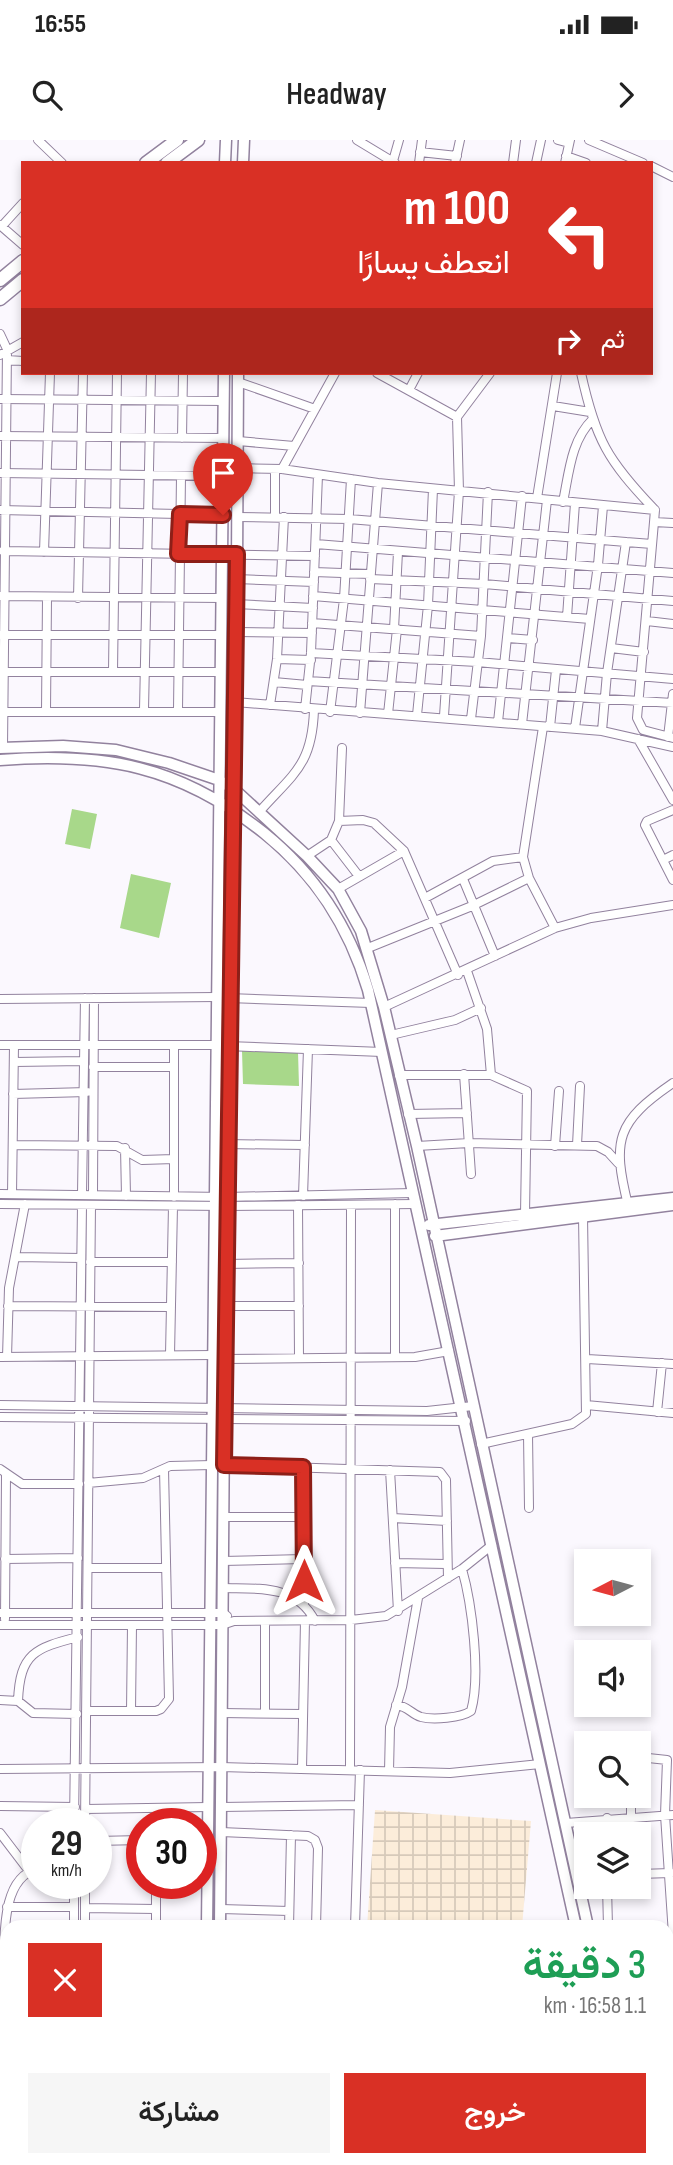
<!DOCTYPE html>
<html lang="ar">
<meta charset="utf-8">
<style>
:root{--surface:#fff;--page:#f6f6f6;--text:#222;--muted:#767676;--accent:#d93025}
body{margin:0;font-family:"Sofia Sans Condensed",Vazirmatn,sans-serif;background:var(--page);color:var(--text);direction:rtl;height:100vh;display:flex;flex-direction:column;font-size:26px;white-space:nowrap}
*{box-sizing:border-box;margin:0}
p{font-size:23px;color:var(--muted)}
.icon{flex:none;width:38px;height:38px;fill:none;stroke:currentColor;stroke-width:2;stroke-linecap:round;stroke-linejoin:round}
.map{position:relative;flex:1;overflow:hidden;direction:ltr}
.side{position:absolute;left:0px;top:1780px;width:674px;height:247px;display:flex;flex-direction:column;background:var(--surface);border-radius:21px 21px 0 0;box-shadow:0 4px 10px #0003;direction:rtl}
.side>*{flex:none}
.guide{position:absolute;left:21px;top:21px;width:632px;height:214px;border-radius:0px;box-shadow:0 4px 10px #0003;direction:rtl;background:#d93025;color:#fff;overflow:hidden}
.needle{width:46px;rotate:264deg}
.tools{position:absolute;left:574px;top:1409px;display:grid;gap:14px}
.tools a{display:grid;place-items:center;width:77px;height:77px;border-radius:0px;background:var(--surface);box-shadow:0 4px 10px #0003;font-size:35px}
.speed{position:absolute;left:21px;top:1668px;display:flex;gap:14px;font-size:35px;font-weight:700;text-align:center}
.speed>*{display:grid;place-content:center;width:91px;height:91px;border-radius:50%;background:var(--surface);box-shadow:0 4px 10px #0003;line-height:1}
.speed small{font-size:18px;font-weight:400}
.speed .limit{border:10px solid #d22;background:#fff;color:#111}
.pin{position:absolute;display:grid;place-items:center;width:60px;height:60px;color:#fff;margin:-72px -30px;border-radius:50% 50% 50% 0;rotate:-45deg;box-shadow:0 0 7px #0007}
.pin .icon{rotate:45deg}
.me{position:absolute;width:77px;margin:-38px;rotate:0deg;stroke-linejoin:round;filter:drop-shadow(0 0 5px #0008)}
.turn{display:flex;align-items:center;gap:24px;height:147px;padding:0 28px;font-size:32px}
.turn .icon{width:91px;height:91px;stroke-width:2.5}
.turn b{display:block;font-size:49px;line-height:60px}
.then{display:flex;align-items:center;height:66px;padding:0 28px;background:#0003;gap:14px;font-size:26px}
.round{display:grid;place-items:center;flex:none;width:74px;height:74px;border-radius:0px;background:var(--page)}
.summary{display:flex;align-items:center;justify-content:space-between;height:119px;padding:0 28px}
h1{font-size:42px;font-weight:600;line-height:52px;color:#1e9e55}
.button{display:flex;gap:14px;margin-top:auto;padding:14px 28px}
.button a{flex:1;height:80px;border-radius:0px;background:var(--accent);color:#fff;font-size:28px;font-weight:600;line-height:80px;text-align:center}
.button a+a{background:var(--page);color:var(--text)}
.status{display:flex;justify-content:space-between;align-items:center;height:49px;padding:0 35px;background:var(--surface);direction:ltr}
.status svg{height:19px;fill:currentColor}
header{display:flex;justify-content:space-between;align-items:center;height:91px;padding:0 28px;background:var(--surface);font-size:32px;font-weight:600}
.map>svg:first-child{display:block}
</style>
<div class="status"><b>16:55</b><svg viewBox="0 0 49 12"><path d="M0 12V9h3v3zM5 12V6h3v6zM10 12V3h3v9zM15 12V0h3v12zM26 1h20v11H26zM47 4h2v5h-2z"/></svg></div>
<header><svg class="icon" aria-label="forward" viewBox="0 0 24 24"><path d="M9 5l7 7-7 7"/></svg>Headway<svg class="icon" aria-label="search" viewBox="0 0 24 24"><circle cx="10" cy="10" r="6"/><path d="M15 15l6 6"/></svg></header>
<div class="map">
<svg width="673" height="2025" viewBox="0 0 673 2025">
<defs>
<pattern id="industrial-grid" width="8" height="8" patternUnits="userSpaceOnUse" patternTransform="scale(1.75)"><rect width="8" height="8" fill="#fcedda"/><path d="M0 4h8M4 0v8" fill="none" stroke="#d7caba"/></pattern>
</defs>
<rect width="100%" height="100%" fill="#fbf8fe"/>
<path fill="url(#industrial-grid)" d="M375,1670L531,1681L522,1787H367Z"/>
<path fill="#a8d88a" d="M72,669L97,674L90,709L65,704Z
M131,734L171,743L159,798L120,788Z
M242,911L298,912L299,946L243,944Z"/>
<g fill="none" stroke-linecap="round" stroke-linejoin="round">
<g stroke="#92829e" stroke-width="10">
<path id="street" d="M38,0L62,23
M357,0L395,23
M558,0L569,3
M589,0L643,23
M420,12L457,16
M566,16L586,23
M393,21L399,0
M419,23L422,0
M455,23L460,0
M513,23L516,0
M536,23L541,0
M565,23L570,0
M651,26L673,37
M0,85L23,105
M2,86L23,63
M0,194L7,209L3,608
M0,215L23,202
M7,220L23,221
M377,233L457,277L459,351L444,576
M581,233C596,300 607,320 655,370
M238,242L315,269
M409,250L418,233
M0,259L224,261
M553,266L590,272
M457,277L490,233
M0,296L224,298
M182,298L183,233
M238,301L294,306
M237,328L282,329L378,343L655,370L654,382L673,383
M275,329V376
M282,329L335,233
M0,333L223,336
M537,358L557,233
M563,362C569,333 571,300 593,279
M0,370L223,375
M237,377L349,379L626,402L607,533L602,591
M654,382L637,578L643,590L673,598
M626,402L652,404
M316,404L673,433
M3,411L315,416
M44,412L50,233
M314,432L370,434
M236,439L314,442
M370,439L484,444L673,461
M1,456L222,458
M313,456L590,479
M78,458L83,233
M236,464L313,468
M567,477L575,363
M647,481L673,484
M312,483L481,496
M394,489L398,412
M236,492L312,493
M0,495H221
M507,498L533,500
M611,508L644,512
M311,513L477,522L673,539
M277,519L311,520
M0,532H220
M113,532L117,233
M308,541L673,563
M274,542L307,545
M235,562L602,591L673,607
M270,565L277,519L284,377
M305,569L311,513L318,335
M144,570L151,233
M178,570L181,336
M46,571L47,458
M0,572H219
M330,572L344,459L351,339
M360,573L378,343
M388,574L397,489
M417,575L428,465L433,349
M471,579L481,496L488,352
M498,582L522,356
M522,584L547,360
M543,587L523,717L529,738L555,788
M550,587L556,530
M575,588L598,425L603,366
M668,597L673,554
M638,599L673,660
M673,670L647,681L645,685L673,740
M260,671C294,633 312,625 314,570
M339,681L363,680L374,683L404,711L458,835
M331,700L358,735
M307,716L331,700L339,681L342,608
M663,720L673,715
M463,739L495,816
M338,749L404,711
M425,758L493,721L523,717
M368,808L472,766L529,738
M467,831L487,889L491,935
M228,858L371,863
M0,859L217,857
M384,867L555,788L591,778L673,765
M391,895L455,880L481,868
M0,905H217
M174,905V1057
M227,906L382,912
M14,922L84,921
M93,927H174
M464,934L471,1034
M399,935H491L527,951L525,1074
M13,954L87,952
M408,974L467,973
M226,1004L305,1005
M13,1005L117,1006L142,1020L174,1019
M577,1005L580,946
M417,1006L469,1003L597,1006L608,1012L618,1023
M555,1006L559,951
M125,1008L126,1056
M0,1054L226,1057L413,1053
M12,1054L14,905
M82,1055L85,858
M93,1055L94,858
M303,1056L308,909
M0,1064L226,1066L416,1064
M395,1064V1217
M298,1065L299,1218
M628,1065C612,1000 616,982 673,943
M16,1117L81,1118
M90,1122H172
M225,1124L299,1123
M8,1166L171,1167
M225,1166H299
M170,1215L173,1066
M0,1217L213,1215
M7,1217L9,1148L25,1064
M224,1219L415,1217L449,1211
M587,1219L673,1224
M0,1265L427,1271L473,1266
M586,1265L673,1273
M657,1272L662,1223
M0,1277L466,1281
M528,1294L529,1368
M481,1304L572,1284L586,1274L583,1076
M224,1325L440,1332L446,1340L448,1438
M303,1327L304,1463
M0,1329L22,1344H79
M390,1330L398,1471
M88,1343L143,1338L170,1326L212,1325
M223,1377H303
M393,1378L447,1381
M5,1419L78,1418
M223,1421L303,1419
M395,1423L446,1424
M88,1428H166
M223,1448C258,1449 296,1444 315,1481
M0,1473H223L227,1476
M5,1479L6,1335
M0,1485H222L234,1481L351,1480L386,1476L462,1429L492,1405
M0,1560L18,1561L33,1573L77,1574
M18,1561C20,1513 35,1508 78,1497
M396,1565C408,1566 411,1574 421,1577C433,1580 461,1578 471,1571C481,1536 472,1464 462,1429
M86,1571H156L161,1569L169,1559L164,1329
M131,1571L132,1485
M222,1573L303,1574
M265,1573V1481
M639,1617L667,1620L665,1675L673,1795
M0,1629L221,1627L450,1633L540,1624
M302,1629L305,1481
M350,1630L351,1065
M389,1631L390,1587L402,1547L418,1458
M0,1666L75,1667
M221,1667L359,1665
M86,1669L208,1667
M631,1676V1656
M566,1683L673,1675
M74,1684L82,1065
M85,1684L91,1065
M221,1692L308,1696L315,1700L318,1708L316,1787
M0,1693L29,1731
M607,1694V1678
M96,1701L142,1700
M639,1734L671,1733
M74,1743V1787
M607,1746L608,1787
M7,1767H74
M85,1768L156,1769
M221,1769L289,1771
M85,1787V1743
M156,1787V1743
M289,1787L291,1695
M355,1787L360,1630
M3,1833C5,1800 0,1738 37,1729
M0,1899H7
M0,1912H7
M0,1959H7
M0,2003H7
M30,2025V2020
M73,2025V2020
M83,2025V2020
M127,2025V2020
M166,2025V2020
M262,2025V2020
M300,2025V2020
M345,2025L346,2020"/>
</g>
<g stroke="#92829e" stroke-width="13">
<path id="secondary" d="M225,23L226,0
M243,23L244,0
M0,608L63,606L116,610L169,623L219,640L235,650L307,716L338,749L361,791L384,867L417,1006L588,1787
M0,620C105,612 180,626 264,693C316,735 349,786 368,850L576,1787
M429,1085L673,1058
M435,1096L673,1065
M207,1787L224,233
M220,1787L227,906L236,625L238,233
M629,2020L630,2025
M640,2020L642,2025
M205,2025V2020
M219,2025V2020"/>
</g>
<g stroke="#92829e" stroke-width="15">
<path id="primary" d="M146,23L177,0
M167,23L198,0
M0,140L23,121
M0,159L23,140"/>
</g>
<use href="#street" stroke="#fff" stroke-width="8"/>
<use href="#secondary" stroke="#fff" stroke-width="10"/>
<use href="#primary" stroke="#fff" stroke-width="12"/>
</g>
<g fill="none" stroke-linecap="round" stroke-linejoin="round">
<g stroke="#8d1f18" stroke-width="18">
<path id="route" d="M223,375L180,374L178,414H237L224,1325L303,1327L304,1441"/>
</g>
<use href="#route" stroke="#d93025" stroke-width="12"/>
</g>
</svg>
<div class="tools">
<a><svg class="needle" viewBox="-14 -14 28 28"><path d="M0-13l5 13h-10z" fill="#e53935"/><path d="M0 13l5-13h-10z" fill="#767676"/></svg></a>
<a><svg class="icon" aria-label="sound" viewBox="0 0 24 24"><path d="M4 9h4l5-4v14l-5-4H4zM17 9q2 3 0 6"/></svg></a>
<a><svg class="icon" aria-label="search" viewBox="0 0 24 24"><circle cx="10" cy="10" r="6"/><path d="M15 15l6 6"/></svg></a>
<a><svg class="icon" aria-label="layers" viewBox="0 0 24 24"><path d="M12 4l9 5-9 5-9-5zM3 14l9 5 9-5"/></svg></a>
</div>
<div class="speed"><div>29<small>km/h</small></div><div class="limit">30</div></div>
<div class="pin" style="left:223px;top:375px;background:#d93025"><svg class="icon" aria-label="arrive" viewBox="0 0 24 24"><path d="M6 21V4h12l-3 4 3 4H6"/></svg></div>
<svg class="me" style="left:304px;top:1441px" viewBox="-20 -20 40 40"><path d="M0-17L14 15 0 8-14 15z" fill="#d93025" stroke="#fff" stroke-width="4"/></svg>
<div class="guide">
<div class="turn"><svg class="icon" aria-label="left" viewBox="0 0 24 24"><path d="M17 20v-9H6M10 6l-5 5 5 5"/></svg><div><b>100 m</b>انعطف يسارًا</div></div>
<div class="then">ثم<svg class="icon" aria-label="right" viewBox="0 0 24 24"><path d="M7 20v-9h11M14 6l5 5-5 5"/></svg></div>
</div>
<section class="side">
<div class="summary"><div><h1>3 دقيقة</h1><p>1.1 km · 16:58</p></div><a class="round" style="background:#d93025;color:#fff"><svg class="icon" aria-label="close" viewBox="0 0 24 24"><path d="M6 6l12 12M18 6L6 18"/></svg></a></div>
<div class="button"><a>خروج</a><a>مشاركة</a></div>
</section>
</div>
